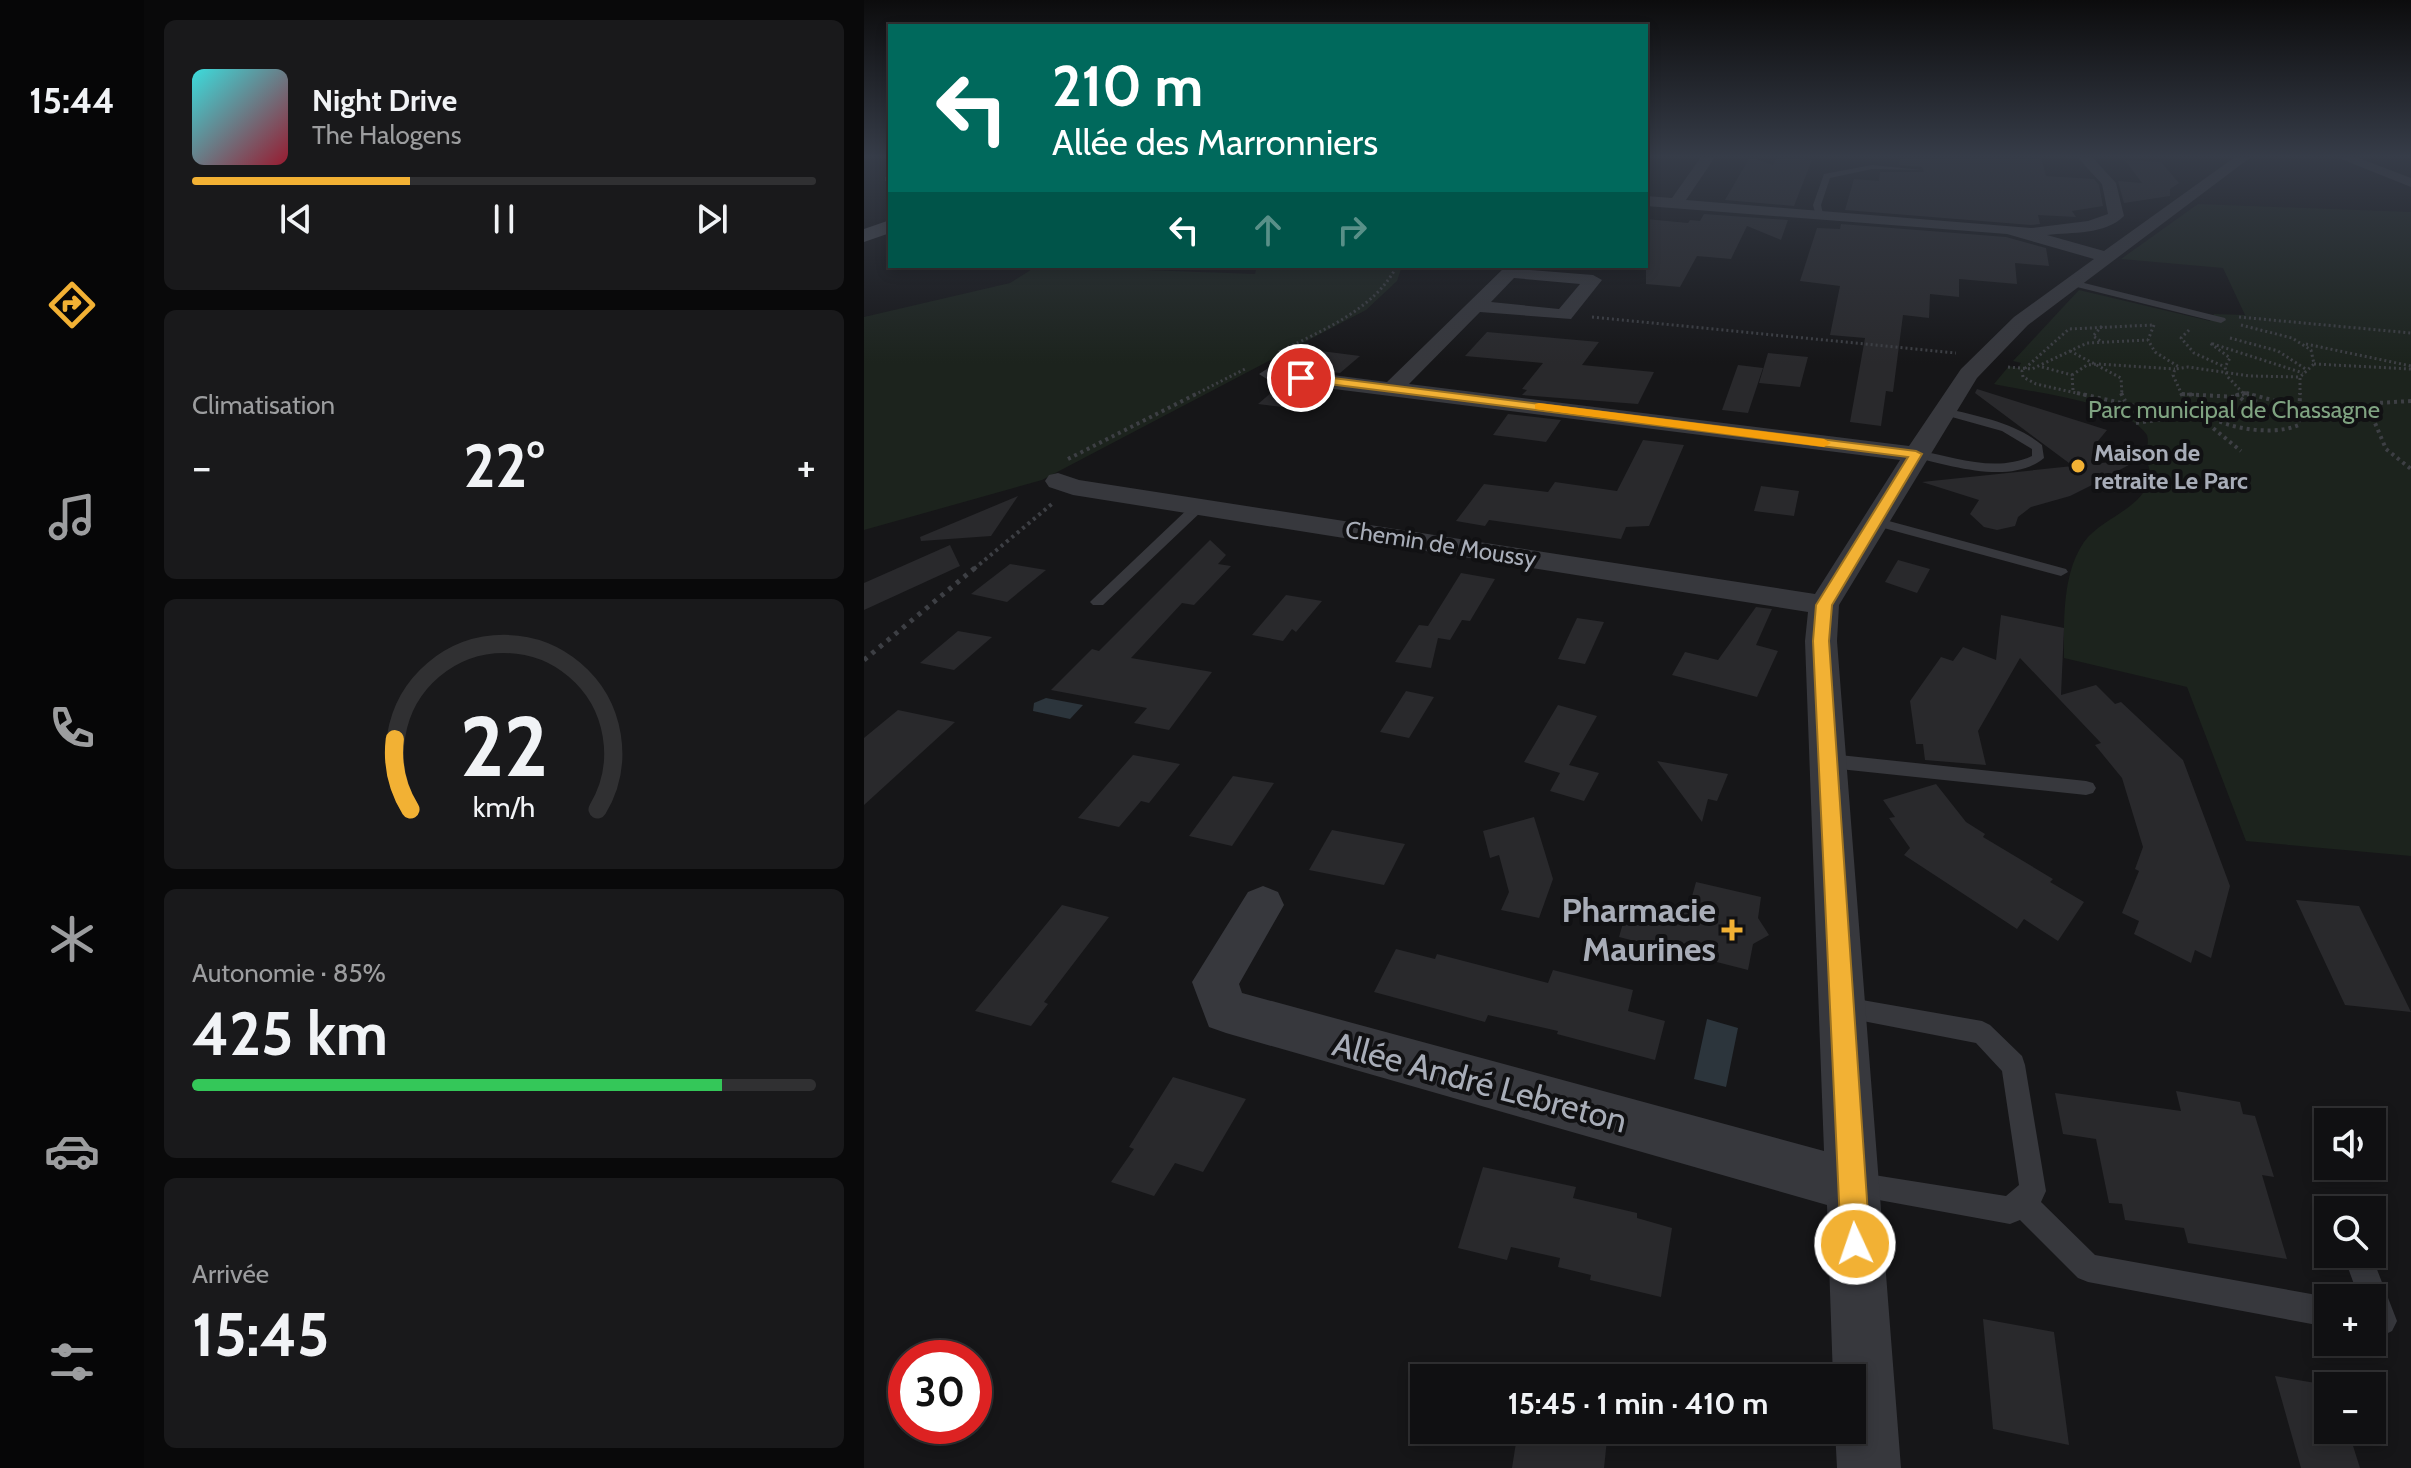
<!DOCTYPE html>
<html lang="fr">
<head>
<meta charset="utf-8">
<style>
  body { margin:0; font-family:Cabin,sans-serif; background:#19191b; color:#f1f3f6; height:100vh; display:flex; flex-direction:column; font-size:30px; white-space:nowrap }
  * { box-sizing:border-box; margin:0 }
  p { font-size:26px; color:#9c9d9f }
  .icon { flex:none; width:44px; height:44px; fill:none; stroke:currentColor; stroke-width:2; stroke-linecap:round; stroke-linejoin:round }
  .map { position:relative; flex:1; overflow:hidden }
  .drawer { display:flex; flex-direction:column; gap:20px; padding:20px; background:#09090a; width:720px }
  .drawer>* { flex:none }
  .guide { position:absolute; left:24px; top:24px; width:760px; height:244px; border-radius:0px; box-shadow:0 4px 12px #0003,0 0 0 2px #303032; background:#00695c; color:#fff; overflow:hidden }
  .buttons { position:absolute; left:1450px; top:1108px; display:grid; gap:16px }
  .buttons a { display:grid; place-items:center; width:72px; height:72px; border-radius:0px; background:#101012; box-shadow:0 4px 12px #0003,0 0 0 2px #303032; font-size:40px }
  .speed { position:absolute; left:24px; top:1340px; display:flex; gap:16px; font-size:40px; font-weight:700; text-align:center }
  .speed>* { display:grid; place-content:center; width:104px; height:104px; border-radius:50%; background:#101012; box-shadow:0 4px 12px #0003,0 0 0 2px #303032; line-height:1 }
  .speed .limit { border:12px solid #d22; background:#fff; color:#111 }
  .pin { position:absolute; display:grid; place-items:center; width:68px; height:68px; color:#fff; margin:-34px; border:4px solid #fff; border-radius:50%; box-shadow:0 2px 8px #0007 }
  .me { position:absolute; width:88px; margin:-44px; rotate:357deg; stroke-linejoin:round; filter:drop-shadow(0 0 6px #0008) }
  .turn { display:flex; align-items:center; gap:28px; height:168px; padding:0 32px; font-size:36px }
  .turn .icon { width:104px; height:104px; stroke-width:2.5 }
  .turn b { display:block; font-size:56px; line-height:68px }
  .lanes { display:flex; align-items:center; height:76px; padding:0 32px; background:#0003; justify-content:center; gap:40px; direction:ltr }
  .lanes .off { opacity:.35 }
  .big { font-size:60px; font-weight:800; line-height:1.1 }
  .drawer .card { flex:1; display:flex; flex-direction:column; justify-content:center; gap:12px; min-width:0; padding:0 28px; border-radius:12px; background:#19191b }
  .drawer .dial { align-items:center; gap:0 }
  .dial svg { height:208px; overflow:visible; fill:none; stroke:#303032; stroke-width:7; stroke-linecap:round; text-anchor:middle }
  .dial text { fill:#f1f3f6; stroke:none }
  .song { display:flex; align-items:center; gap:24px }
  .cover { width:96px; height:96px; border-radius:12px; background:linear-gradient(135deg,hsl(180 70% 55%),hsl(350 70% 35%)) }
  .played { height:8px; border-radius:4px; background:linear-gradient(90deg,#f2b134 35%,#303032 35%) }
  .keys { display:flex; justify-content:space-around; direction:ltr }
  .heat { display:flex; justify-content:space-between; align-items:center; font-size:44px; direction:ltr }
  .charge { height:12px; border-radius:6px; background:linear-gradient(90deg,#34c759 85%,#303032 0) }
  .trip { position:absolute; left:546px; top:1364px; width:456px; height:80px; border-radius:0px; background:#101012; box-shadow:0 4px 12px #0003,0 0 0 2px #303032; font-weight:800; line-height:80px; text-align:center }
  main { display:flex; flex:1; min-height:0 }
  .tabs { display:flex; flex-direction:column; width:144px; justify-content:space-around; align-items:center; background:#060607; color:#9c9d9f }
  .tabs .icon { width:56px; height:56px }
  .tabs .active { color:#f2b134 }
  .tabs b { font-size:36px; color:#f1f3f6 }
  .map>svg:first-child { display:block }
  .green { fill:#1c231d }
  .water { fill:#2c353c }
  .building { fill:#29292c }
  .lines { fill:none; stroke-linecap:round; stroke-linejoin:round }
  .path-far2 { stroke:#3d3f44; stroke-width:3; stroke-dasharray:2 3; stroke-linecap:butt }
  .path-far1 { stroke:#3d3f44; stroke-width:4; stroke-dasharray:3 4; stroke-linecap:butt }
  .path { stroke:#3d3f44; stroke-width:5; stroke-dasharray:4 6; stroke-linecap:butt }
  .lane { fill:#37383d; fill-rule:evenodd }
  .street { fill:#37383d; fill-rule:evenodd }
  .secondary { fill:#45474d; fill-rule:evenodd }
  .route { fill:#f2b134; stroke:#9d7322; stroke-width:2 }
  .slow { fill:#f59e0b }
  .poi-dot { fill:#f2b134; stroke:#111113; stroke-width:3 }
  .labels { text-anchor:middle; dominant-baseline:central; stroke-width:8; stroke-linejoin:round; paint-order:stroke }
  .far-park-label { font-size:24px; fill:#7fa381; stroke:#111113 }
  .far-poi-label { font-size:24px; font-weight:bold; fill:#a8adb8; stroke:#111113; text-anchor:start }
  .far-street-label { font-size:24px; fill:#a8adb8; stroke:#111113 }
  .near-poi-label { font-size:34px; font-weight:bold; fill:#a8adb8; stroke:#111113; text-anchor:end }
  .near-street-label { font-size:34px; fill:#a8adb8; stroke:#111113 }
</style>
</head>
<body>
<main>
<nav class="tabs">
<b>15:44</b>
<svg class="icon active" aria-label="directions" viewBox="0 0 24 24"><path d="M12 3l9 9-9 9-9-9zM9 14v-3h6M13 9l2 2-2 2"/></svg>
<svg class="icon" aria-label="music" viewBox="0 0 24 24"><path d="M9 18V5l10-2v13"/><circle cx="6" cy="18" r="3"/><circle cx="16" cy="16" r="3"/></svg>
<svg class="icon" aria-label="phone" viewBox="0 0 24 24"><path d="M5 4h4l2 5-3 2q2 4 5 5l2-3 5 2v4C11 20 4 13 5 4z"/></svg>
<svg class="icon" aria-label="climate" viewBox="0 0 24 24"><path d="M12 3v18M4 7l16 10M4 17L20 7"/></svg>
<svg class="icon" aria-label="car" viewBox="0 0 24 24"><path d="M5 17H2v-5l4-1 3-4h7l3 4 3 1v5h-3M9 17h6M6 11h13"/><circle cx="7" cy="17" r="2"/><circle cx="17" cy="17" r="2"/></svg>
<svg class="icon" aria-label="filters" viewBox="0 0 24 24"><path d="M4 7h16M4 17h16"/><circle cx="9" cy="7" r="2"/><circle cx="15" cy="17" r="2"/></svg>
</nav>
<section class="drawer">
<div class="card">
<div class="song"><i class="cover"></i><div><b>Night Drive</b><p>The Halogens</p></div></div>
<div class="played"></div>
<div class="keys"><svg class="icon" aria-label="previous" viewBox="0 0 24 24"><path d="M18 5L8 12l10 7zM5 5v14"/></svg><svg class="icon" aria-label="pause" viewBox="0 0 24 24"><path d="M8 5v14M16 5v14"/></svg><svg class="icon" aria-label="next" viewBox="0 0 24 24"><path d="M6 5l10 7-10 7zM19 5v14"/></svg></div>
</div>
<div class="card"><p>Climatisation</p>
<div class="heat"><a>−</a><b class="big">22°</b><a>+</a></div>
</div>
<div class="card dial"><svg viewBox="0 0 100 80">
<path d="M14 69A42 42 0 1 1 86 69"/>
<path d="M14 69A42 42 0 0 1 8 42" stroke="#f2b134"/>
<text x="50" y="56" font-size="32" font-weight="700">22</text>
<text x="50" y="72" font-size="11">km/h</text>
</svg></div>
<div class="card"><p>Autonomie · 85%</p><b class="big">425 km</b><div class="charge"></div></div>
<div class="card"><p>Arrivée</p><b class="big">15:45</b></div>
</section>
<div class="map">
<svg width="1547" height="1468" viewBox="0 0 1547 1468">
  <rect width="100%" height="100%" fill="#161618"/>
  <g class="green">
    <path d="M1334,204L1547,212V856L1382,841L1323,687L1200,658C1200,621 1198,574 1220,542C1238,517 1280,509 1286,477C1287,468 1281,461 1282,453C1283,445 1285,443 1283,435C1259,401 1170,393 1130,384L1145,366L1154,368L1157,363L1149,361L1215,290L1346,321L1350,314L1381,315L1359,268L1257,259Z"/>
    <polygon points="173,266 391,274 393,266 538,266 533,281 502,310 178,480 0,530 0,317 146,283"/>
  </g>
  <g class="water">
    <polygon points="182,698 219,705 206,719 169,711 170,703"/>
    <polygon points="843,1019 874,1028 862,1087 830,1079"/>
  </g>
  <g class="building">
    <polygon points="886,157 909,165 913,157 948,160 930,206 861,200"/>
    <polygon points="1036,157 1177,157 1182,176 1230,179 1235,185 1239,206 1208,211 1212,217 1174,215 1176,224 1167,225 981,210 990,179 1015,181 1016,172 1060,172 1058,167 1035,165"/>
    <polygon points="1261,160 1297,162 1315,183 1306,189 1306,196 1260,203 1254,181 1278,183"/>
    <polygon points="840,214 924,220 917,240 883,226 867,259 833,256 816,287 782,284 782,219 824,223 826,220 836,221"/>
    <polygon points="977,224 1142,237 1182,248 1185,266 1151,263 1153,284 1095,279 1095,297 1066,294 1065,318 1039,315 1029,392 1022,391 1017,426 986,422 1001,338 966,335 976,286 936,281 953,228 976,229"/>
    <polygon points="623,332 735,342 718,365 790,372 774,404 658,395 663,390 658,389 679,363 601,356"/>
    <polygon points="457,351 496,356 476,373 437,368"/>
    <polygon points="904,353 944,357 936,387 895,383"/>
    <polygon points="874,365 899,368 884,413 858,410"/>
    <polygon points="416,385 457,390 435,409 394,404"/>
    <polygon points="1113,389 1243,430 1234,441 1238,463 1274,460 1237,480 1237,487 1232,483 1206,496 1167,507 1154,517 1151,526 1133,530 1120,527 1106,514 1115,500 1058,482 1209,466 1111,393"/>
    <polygon points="644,414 697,420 682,442 629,435"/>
    <polygon points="779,440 820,445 785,526 762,527 757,539 625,520 621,526 592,521 620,484 684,492 691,482 753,491"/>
    <polygon points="897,486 935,491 930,516 890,511"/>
    <polygon points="154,496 127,536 57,541 56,537"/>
    <polygon points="346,540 362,555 354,564 367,566 330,605 318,603 267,658 348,672 305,730 270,723 283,708 187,690 228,649 235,651"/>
    <polygon points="86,545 96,566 0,610 0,583"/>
    <polygon points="1034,560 1066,569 1053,593 1021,582"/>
    <polygon points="146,564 182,570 143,602 107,594"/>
    <polygon points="597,573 631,579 606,621 598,620 586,640 574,638 567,668 531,662 555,625 564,626"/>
    <polygon points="422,595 458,601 432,632 428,629 419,641 388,635"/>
    <polygon points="892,607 908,609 892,645 914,651 893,697 808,675 821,652 854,660"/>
    <polygon points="1137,615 1200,628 1197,695 1232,685 1251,704 1257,702 1319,760 1366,886 1347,958 1331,950 1327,963 1270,934 1275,921 1258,913 1275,871 1271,869 1279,847 1258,778 1231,745 1237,743 1156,658 1114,731 1122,765 1061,760 1059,744 1052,744 1046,701 1077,657 1089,661 1099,647 1132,660"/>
    <polygon points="713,618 740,622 721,664 694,659"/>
    <polygon points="94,631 128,637 90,670 56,663"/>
    <polygon points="542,691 570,697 545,738 516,732"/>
    <polygon points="694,705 733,716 705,765 735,773 720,801 686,791 696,773 660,762"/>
    <polygon points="34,710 91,722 0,805 0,738"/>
    <polygon points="269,755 316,764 285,803 277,801 255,827 214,818"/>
    <polygon points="793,761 864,774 853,801 844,799 838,822"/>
    <polygon points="369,776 410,783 368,846 325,836"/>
    <polygon points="1072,784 1102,822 1121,834 1119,837 1189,879 1186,882 1220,902 1194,941 1160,919 1153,929 1040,855 1046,848 1025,818 1031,817 1019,800"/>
    <polygon points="670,817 689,879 675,918 637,910 645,892 635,855 626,858 619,831"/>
    <polygon points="468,830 541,844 520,885 445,870"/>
    <polygon points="832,882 897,897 894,918 905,935 889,944 884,970 755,937 765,902 809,911 809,907 824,911"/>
    <polygon points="1432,900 1495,906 1547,1012 1481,1005"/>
    <polygon points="198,905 245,917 180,1002 184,1004 167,1026 111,1011"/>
    <polygon points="532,949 571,959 573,954 684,983 689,970 769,990 764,1011 801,1021 791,1060 693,1034 694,1031 624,1015 621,1022 510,992"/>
    <polygon points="309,1077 382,1099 339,1172 311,1163 290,1196 247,1182 270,1149 265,1147"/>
    <polygon points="1312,1091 1376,1102 1379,1114 1391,1116 1410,1177 1398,1175 1423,1259 1324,1243 1320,1228 1261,1220 1258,1204 1245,1203 1232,1139 1199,1134 1191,1093 1317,1111"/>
    <polygon points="619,1167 712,1187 709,1198 773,1213 773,1218 808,1228 797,1297 726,1280 727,1275 694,1267 696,1258 647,1247 643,1260 594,1248"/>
    <polygon points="1119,1319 1190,1332 1205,1445 1129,1429"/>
    <polygon points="1411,1376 1469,1386 1464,1386 1464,1430 1484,1430 1496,1468 1437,1468"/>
    <polygon points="654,1430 744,1430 740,1468 648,1468"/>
  </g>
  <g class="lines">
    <g class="path-far2">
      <polyline points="728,317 1092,353"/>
      <polyline points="1375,317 1547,333"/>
      <polyline points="1290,325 1284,340 1291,352 1315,367"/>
      <polyline points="1377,325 1428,338 1447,350 1450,364 1436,377"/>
      <polyline points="1238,326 1229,336 1238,342"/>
      <polyline points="1325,330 1317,338 1330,353 1361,367"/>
      <polyline points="1366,338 1414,351 1443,370"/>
      <polyline points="1442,344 1547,366"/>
      <polyline points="1206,351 1257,378 1258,395"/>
      <path d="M415,352C458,330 509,311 533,266"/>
      <polyline points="1450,364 1547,369"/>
      <polyline points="1144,367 1168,369 1223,343 1284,340"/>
      <polyline points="1178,367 1208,375"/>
      <polyline points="1209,390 1208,375 1223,365 1234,364 1311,369"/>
      <polyline points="1379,393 1363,376 1361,367 1366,358 1346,343 1439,373"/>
      <polyline points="1318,394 1337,395"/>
      <polyline points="330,395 381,369"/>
      <polyline points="1221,395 1172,384 1159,377 1158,371 1205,329 1289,325"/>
      <polyline points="1318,395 1309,375 1311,369 1324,367 1386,376 1436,377"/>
      <polyline points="1373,395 1390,395"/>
      <polyline points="1436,395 1436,377"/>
    </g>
    <g class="path-far1">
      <polyline points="1213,393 1320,417"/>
      <polyline points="1257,393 1261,401"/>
      <path d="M1317,393C1334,425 1403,439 1435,425L1436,393"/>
      <polyline points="1382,393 1373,395 1379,400 1391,401 1392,398"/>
      <polyline points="1382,393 1434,407"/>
      <polyline points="1318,394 1373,397"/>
      <polyline points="1547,401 1513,403 1508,416 1522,449 1547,469"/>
      <polyline points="1333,415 1377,451"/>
      <polyline points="1272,423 1338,413"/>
      <polyline points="204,459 334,393"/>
      <polyline points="110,569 189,503"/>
    </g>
    <polyline class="path" points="0,660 112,567"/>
    <g class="lane">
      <polygon points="1008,165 1058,170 1008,169 966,178 957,205 959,214 952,216 949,205 960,174"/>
      <polygon points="26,176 26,181 21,181 21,177"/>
      <polygon points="1208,280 1361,318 1362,320 1357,323 1205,285"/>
      <path d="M1081,408C1116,417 1150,422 1178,445L1180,458C1146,486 1086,465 1048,457L1046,454L1052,450C1090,457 1131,473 1168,456V449L1138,431L1077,414L1075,412Z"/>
      <polygon points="334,503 339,504 339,510 239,605 229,605 226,602 229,599 329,504"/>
      <polygon points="1010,517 1202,569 1204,572 1197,576 1005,524 1003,521"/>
      <polygon points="966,754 1222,781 1229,783 1232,788 1229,793 1222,795 966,768 959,766 957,761 959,756"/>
      <polygon points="981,997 1118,1021 1126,1025 1158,1056 1161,1065 1182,1191 1177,1202 1231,1255 1464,1297 1464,1327 1224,1282 1214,1278 1156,1220 1146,1224 982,1194 978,1185 982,1176 991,1172 1142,1196 1155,1185 1138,1071 1112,1043 973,1016 969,1008 973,1000"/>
      <polygon points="1479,1254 1507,1254 1533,1321 1528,1331 1518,1336 1508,1335 1508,1298 1495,1298"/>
    </g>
    <g class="street">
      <path d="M837,157H851L822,200L1167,228L1224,221L1244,214L1238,184L1213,157H1228L1252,183L1260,216C1241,235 1208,232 1183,235L1240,251L1371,157H1387L1164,325L1113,378L975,605L973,641L1037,1468H973L971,1430H988V1378H969L963,1205L362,1033L345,1027L328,982L384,892L399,886L414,892L420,905L375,984L378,993L960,1151L941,641L944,612L209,495L185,487L181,481L185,475L194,473L215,480L951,594L1036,460L406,381L395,374L406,367L523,382L640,268L729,275L738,280L707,319L616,312L545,384L1045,446L1097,369L1150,317L1230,259L1143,234L782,206V196L808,198ZM650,278L716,284L695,309L627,302Z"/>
      <polygon points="1472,157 1492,157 1547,178 1547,187"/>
    </g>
    <polygon class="secondary" points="26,220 26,233 0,242 0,229"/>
  </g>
  <linearGradient id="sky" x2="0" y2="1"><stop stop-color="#0c0c0d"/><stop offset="0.43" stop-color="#363c48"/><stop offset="1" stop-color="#363c48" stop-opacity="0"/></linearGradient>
  <rect width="1547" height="363" fill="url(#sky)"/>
  <polygon class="route" points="437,374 1052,451 1058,454 968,605 965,641 1006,1244 1001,1254 991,1259 981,1254 977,1244 949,641 952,605 1044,457 433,380 431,378"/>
  <polygon class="slow" points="675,403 960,439 967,443 960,447 671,409 671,404"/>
  <g class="poi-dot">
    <circle cx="1214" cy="466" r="8"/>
    <path d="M864 918h8v8h8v8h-8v8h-8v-8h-8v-8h8z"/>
  </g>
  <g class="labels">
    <g class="far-park-label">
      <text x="1370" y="409">Parc municipal de Chassagne</text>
    </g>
    <g class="far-poi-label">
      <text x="1230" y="452">Maison de<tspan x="1230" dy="28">retraite Le Parc</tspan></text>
    </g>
    <g class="far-street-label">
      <text transform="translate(577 544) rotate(9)">Chemin de Moussy</text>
    </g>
    <g class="near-poi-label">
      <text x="852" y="910">Pharmacie<tspan x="852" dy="39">Maurines</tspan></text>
    </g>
    <g class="near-street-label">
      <text transform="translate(616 1082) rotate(15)">Allée André Lebreton</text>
    </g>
  </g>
</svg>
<div class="buttons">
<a><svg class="icon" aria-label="sound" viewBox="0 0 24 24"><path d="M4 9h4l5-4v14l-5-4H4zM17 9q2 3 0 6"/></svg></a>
<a><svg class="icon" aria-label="search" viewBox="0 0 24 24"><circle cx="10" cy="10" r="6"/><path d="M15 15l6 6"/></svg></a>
<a>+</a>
<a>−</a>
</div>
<div class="speed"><div class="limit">30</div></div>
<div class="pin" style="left:437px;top:378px;background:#d93025"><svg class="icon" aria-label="arrive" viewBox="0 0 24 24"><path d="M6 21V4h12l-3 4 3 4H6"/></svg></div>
<svg class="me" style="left:991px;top:1244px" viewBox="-20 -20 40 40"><circle r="17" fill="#f2b134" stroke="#fff" stroke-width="3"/><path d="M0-11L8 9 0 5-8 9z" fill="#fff"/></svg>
<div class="trip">15:45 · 1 min · 410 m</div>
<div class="guide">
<div class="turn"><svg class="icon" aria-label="left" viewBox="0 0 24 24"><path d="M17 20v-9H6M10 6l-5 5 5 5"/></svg><div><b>210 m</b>Allée des Marronniers</div></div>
<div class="lanes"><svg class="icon" aria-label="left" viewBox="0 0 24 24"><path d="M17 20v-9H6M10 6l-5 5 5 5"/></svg><svg class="icon off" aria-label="ahead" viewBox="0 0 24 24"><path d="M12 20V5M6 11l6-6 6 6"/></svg><svg class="icon off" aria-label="right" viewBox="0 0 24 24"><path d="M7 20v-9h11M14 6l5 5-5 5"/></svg></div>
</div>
</div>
</main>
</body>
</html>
